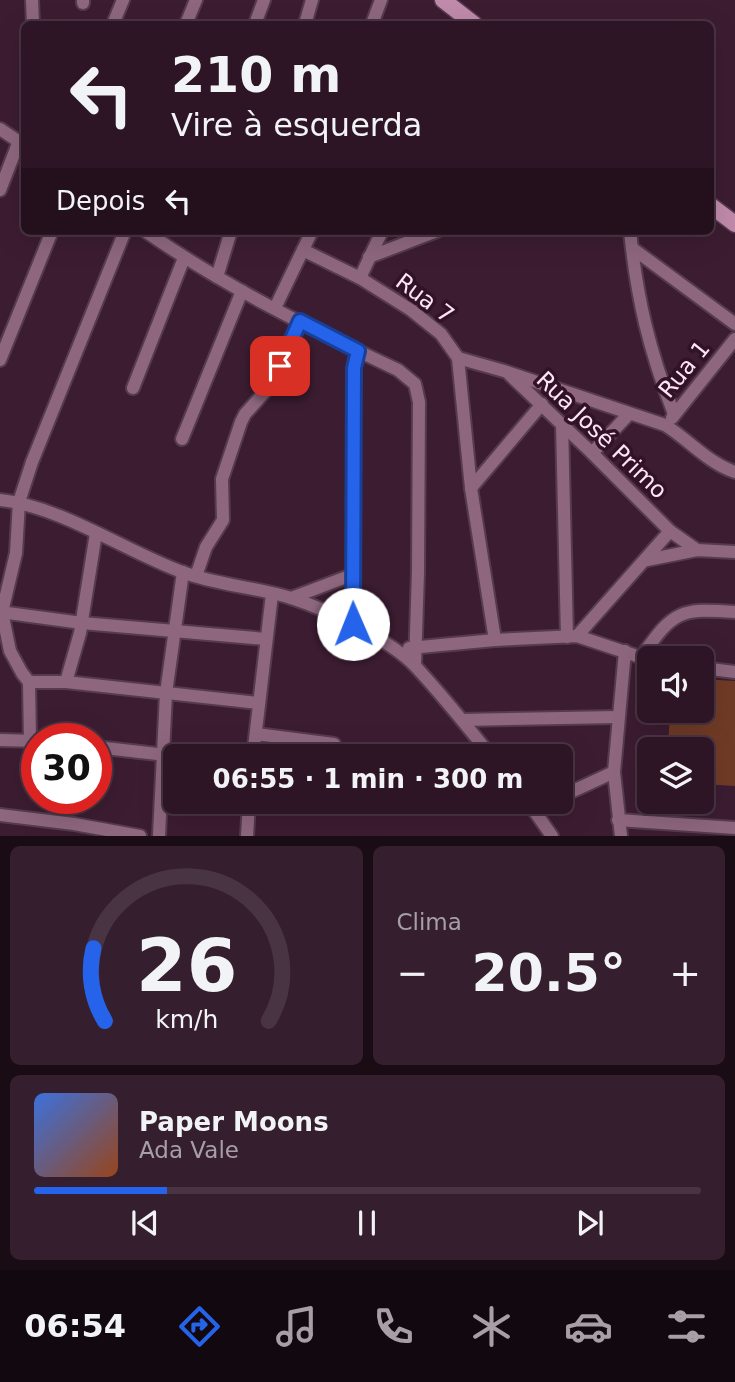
<!DOCTYPE html>
<html lang="pt">
<head>
<meta charset="utf-8">
<style>
  body { margin:0; font-family:"DejaVu Sans",sans-serif; background:#351e2d; color:#f1f3f6; height:100vh; display:flex; flex-direction:column; font-size:26px; white-space:nowrap }
  * { box-sizing:border-box; margin:0 }
  p { font-size:23px; color:#a79fa7 }
  .icon { flex:none; width:38px; height:38px; fill:none; stroke:currentColor; stroke-width:2; stroke-linecap:round; stroke-linejoin:round }
  .map { position:relative; height:836px; overflow:hidden }
  .panel { display:flex; flex-direction:column; gap:10px; padding:10px; background:#190c14; flex:1 }
  .panel>* { flex:none }
  .guide { position:absolute; left:21px; top:21px; width:693px; height:214px; border-radius:10px; box-shadow:0 7px 28px #0002,0 0 0 2px #483442; background:#2d1525; color:#f1f3f6; overflow:hidden }
  .fabs { position:absolute; left:637px; top:646px; display:grid; gap:14px }
  .fabs a { display:grid; place-items:center; width:77px; height:77px; border-radius:10px; background:#2d1525; box-shadow:0 7px 28px #0002,0 0 0 2px #483442; font-size:35px }
  .speed { position:absolute; left:21px; top:723px; display:flex; gap:14px; font-size:35px; font-weight:700; text-align:center }
  .speed>* { display:grid; place-content:center; width:91px; height:91px; border-radius:50%; background:#2d1525; box-shadow:0 7px 28px #0002,0 0 0 2px #483442; line-height:1 }
  .speed .limit { border:10px solid #d22; background:#fff; color:#111 }
  .pin { position:absolute; display:grid; place-items:center; width:60px; height:60px; color:#fff; margin:-30px; border-radius:14px; box-shadow:0 4px 10px #0006 }
  .me { position:absolute; width:77px; margin:-38px; rotate:359deg; stroke-linejoin:round; filter:drop-shadow(0 0 5px #0008) }
  .turn { display:flex; align-items:center; gap:24px; height:147px; padding:0 35px; font-size:32px }
  .turn .icon { width:91px; height:91px; stroke-width:2.5 }
  .turn b { display:block; font-size:49px; line-height:60px }
  .then { display:flex; align-items:center; height:66px; padding:0 35px; background:#0003; gap:14px; font-size:26px }
  .big { font-size:52px; font-weight:700; line-height:1.1 }
  .panel .widget { flex:1; display:flex; flex-direction:column; justify-content:center; gap:10px; min-width:0; padding:0 24px; border-radius:10px; background:#351e2d }
  .panel .dial { align-items:center; gap:0 }
  .dial svg { height:182px; overflow:visible; fill:none; stroke:#483442; stroke-width:7; stroke-linecap:round; text-anchor:middle }
  .dial text { fill:#f1f3f6; stroke:none }
  .song { display:flex; align-items:center; gap:21px }
  .cover { width:84px; height:84px; border-radius:10px; background:linear-gradient(135deg,hsl(220 70% 55%),hsl(20 70% 35%)) }
  .played { height:7px; border-radius:4px; background:linear-gradient(90deg,#2563eb 20%,#483442 20%) }
  .keys { display:flex; justify-content:space-around; direction:ltr }
  .heat { display:flex; justify-content:space-between; align-items:center; font-size:38px; direction:ltr }
  .panel .tiles { flex:1; display:grid; gap:10px; grid-template-columns:1fr 1fr }
  .widget:last-child { grid-column:span 2 }
  .trip { position:absolute; left:163px; top:744px; width:410px; height:70px; border-radius:10px; background:#2d1525; box-shadow:0 7px 28px #0002,0 0 0 2px #483442; font-weight:700; line-height:70px; text-align:center }
  .menu { display:flex; height:112px; justify-content:space-around; align-items:center; background:#12080f; color:#a79fa7 }
  .menu .icon { width:49px; height:49px }
  .menu .current { color:#2563eb }
  .menu b { font-size:32px; color:#f1f3f6 }
  .map>svg:first-child { display:block }
  .green { fill:#703b26 }
  .lines { fill:none; stroke-linecap:round; stroke-linejoin:round }
  .minor-casing { stroke:#563b4d; stroke-width:16 }
  .major-casing { stroke:#563b4d; stroke-width:19 }
  .minor { stroke:#8e677f; stroke-width:12 }
  .major { stroke:#c08aab; stroke-width:16 }
  .route-casing { stroke:#184099; stroke-width:18 }
  .route { stroke:#2563eb; stroke-width:12 }
  .labels { text-anchor:middle; dominant-baseline:central; stroke-width:7; stroke-linejoin:round; paint-order:stroke }
  .street-label { font-size:23px; fill:#fce6f3; stroke:#321227 }
</style>
</head>
<body>
<div class="map">
<svg width="735" height="836" viewBox="0 0 735 836">
  <rect width="100%" height="100%" fill="#3c1c31"/>
  <polygon class="green" points="702,679 735,681 735,786 702,784 702,749 668,749 670,711 702,710"/>
  <g class="lines">
    <defs>
      <g id="minor">
        <polyline points="32,0 33,24"/>
        <polyline points="83,3 83,0"/>
        <polyline points="113,24 123,0"/>
        <polyline points="186,24 196,0"/>
        <polyline points="255,24 264,0"/>
        <polyline points="305,24 312,0"/>
        <polyline points="372,24 381,0"/>
        <polyline points="0,129 24,145"/>
        <polyline points="0,190 19,141"/>
        <path d="M145,231C224,286 311,329 398,370L415,384L419,402L418,572L415,665"/>
        <path d="M630,231C637,299 649,350 674,414"/>
        <polyline points="632,248 735,324"/>
        <polyline points="303,250 360,278 411,310 441,334 458,358 471,488 495,640"/>
        <polyline points="369,257 437,231"/>
        <polyline points="217,277 231,231"/>
        <polyline points="360,278 382,231"/>
        <polyline points="275,308 312,231"/>
        <path d="M458,358L504,371L665,425C689,440 708,463 735,472"/>
        <polyline points="0,360 52,231"/>
        <polyline points="510,375 592,453 670,531 697,550"/>
        <polyline points="133,388 184,258"/>
        <polyline points="672,418 735,339"/>
        <polyline points="562,424 567,637"/>
        <polyline points="182,439 242,291"/>
        <polyline points="592,453 629,414"/>
        <polyline points="471,488 542,404"/>
        <path d="M0,500C60,506 125,551 182,572C217,585 255,587 291,598C326,609 391,640 416,667C442,695 467,726 491,756"/>
        <polyline points="647,560 697,550 735,552"/>
        <polyline points="196,576 206,547 223,520 222,479 241,422 245,414 271,385 300,321"/>
        <polyline points="291,598 352,575"/>
        <polyline points="0,612 82,623 266,639"/>
        <polyline points="353,624 354,368 357,351"/>
        <polyline points="577,636 670,531"/>
        <polyline points="409,648 495,640 577,636 649,660"/>
        <path d="M642,656C673,611 680,608 735,612"/>
        <polyline points="702,668 735,672"/>
        <polyline points="29,682 66,682 259,703"/>
        <polyline points="66,682 80,633 96,533"/>
        <polyline points="462,720 618,717"/>
        <polyline points="256,734 334,744"/>
        <polyline points="0,740 36,741"/>
        <polyline points="30,740 29,682 22,673 10,651 2,612 16,553 19,502 32,462 125,231"/>
        <polyline points="96,747 175,756"/>
        <polyline points="253,756 272,594"/>
        <polyline points="560,797 614,772"/>
        <polyline points="528,802 552,836"/>
        <polyline points="534,809 550,802"/>
        <polyline points="0,815 74,824 140,836"/>
        <polyline points="618,820 735,828"/>
        <polyline points="159,836 166,693 183,572"/>
        <polyline points="247,836 249,802"/>
        <polyline points="621,836 614,772 625,651"/>
      </g>
      <g id="major">
        <polyline points="443,0 474,24"/>
        <polyline points="710,205 735,224"/>
      </g>
    </defs>
    <use href="#minor" class="minor-casing"/>
    <use href="#major" class="major-casing"/>
    <use href="#minor" class="minor"/>
    <use href="#major" class="major"/>
  </g>
  <g class="lines">
    <defs>
      <polyline id="route" points="280,366 300,321 358,351 354,368 353,624"/>
    </defs>
    <use href="#route" class="route-casing"/>
    <use href="#route" class="route"/>
  </g>
  <g class="labels">
    <g class="street-label">
      <text transform="translate(425 298) rotate(37)">Rua 7</text>
      <text transform="translate(684 369) rotate(-51)">Rua 1</text>
      <text transform="translate(602 435) rotate(44)">Rua José Primo</text>
    </g>
  </g>
</svg>
<div class="fabs">
<a><svg class="icon" aria-label="sound" viewBox="0 0 24 24"><path d="M4 9h4l5-4v14l-5-4H4zM17 9q2 3 0 6"/></svg></a>
<a><svg class="icon" aria-label="layers" viewBox="0 0 24 24"><path d="M12 4l9 5-9 5-9-5zM3 14l9 5 9-5"/></svg></a>
</div>
<div class="speed"><div class="limit">30</div></div>
<div class="pin" style="left:280px;top:366px;background:#d93025"><svg class="icon" aria-label="arrive" viewBox="0 0 24 24"><path d="M6 21V4h12l-3 4 3 4H6"/></svg></div>
<svg class="me" style="left:353px;top:624px" viewBox="-20 -20 40 40"><circle r="19" fill="#fff"/><path d="M0-13L10 11 0 6-10 11z" fill="#2563eb"/></svg>
<div class="trip">06:55 · 1 min · 300 m</div>
<div class="guide">
<div class="turn"><svg class="icon" aria-label="left" viewBox="0 0 24 24"><path d="M17 20v-9H6M10 6l-5 5 5 5"/></svg><div><b>210 m</b>Vire à esquerda</div></div>
<div class="then">Depois<svg class="icon" aria-label="left" viewBox="0 0 24 24"><path d="M17 20v-9H6M10 6l-5 5 5 5"/></svg></div>
</div>
</div>
<section class="panel">
<div class="tiles">
<div class="widget dial"><svg viewBox="0 0 100 80">
<path d="M14 69A42 42 0 1 1 86 69"/>
<path d="M14 69A42 42 0 0 1 9 37" stroke="#2563eb"/>
<text x="50" y="56" font-size="32" font-weight="700">26</text>
<text x="50" y="72" font-size="11">km/h</text>
</svg></div>
<div class="widget"><p>Clima</p>
<div class="heat"><a>−</a><b class="big">20.5°</b><a>+</a></div>
</div>
<div class="widget">
<div class="song"><i class="cover"></i><div><b>Paper Moons</b><p>Ada Vale</p></div></div>
<div class="played"></div>
<div class="keys"><svg class="icon" aria-label="previous" viewBox="0 0 24 24"><path d="M18 5L8 12l10 7zM5 5v14"/></svg><svg class="icon" aria-label="pause" viewBox="0 0 24 24"><path d="M8 5v14M16 5v14"/></svg><svg class="icon" aria-label="next" viewBox="0 0 24 24"><path d="M6 5l10 7-10 7zM19 5v14"/></svg></div>
</div>
</div>
</section>
<nav class="menu">
<b>06:54</b>
<svg class="icon current" aria-label="directions" viewBox="0 0 24 24"><path d="M12 3l9 9-9 9-9-9zM9 14v-3h6M13 9l2 2-2 2"/></svg>
<svg class="icon" aria-label="music" viewBox="0 0 24 24"><path d="M9 18V5l10-2v13"/><circle cx="6" cy="18" r="3"/><circle cx="16" cy="16" r="3"/></svg>
<svg class="icon" aria-label="phone" viewBox="0 0 24 24"><path d="M5 4h4l2 5-3 2q2 4 5 5l2-3 5 2v4C11 20 4 13 5 4z"/></svg>
<svg class="icon" aria-label="climate" viewBox="0 0 24 24"><path d="M12 3v18M4 7l16 10M4 17L20 7"/></svg>
<svg class="icon" aria-label="car" viewBox="0 0 24 24"><path d="M5 17H2v-5l4-1 3-4h7l3 4 3 1v5h-3M9 17h6M6 11h13"/><circle cx="7" cy="17" r="2"/><circle cx="17" cy="17" r="2"/></svg>
<svg class="icon" aria-label="filters" viewBox="0 0 24 24"><path d="M4 7h16M4 17h16"/><circle cx="9" cy="7" r="2"/><circle cx="15" cy="17" r="2"/></svg>
</nav>
</body>
</html>
